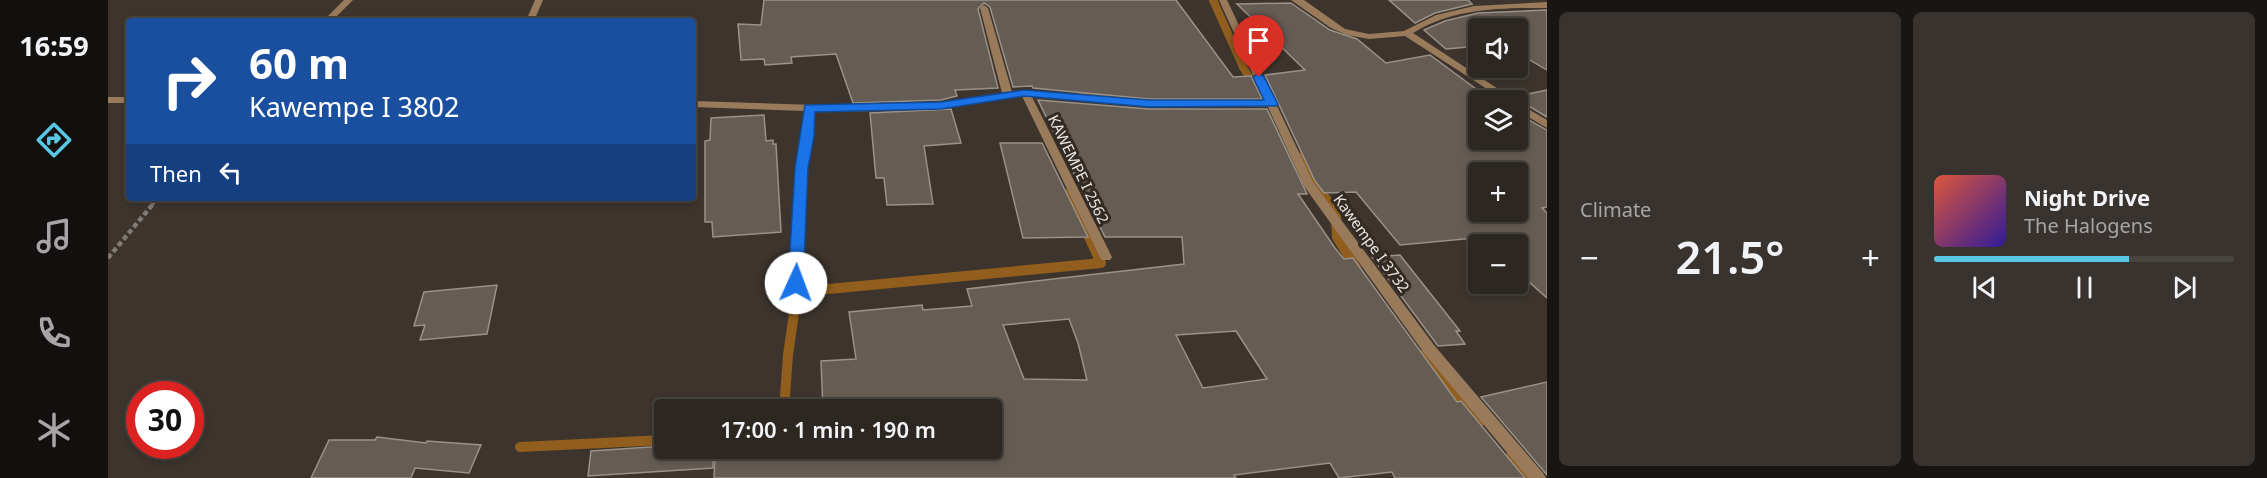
<!DOCTYPE html>
<html lang="en">
<head>
<meta charset="utf-8">
<style>
  body { margin:0; font-family:"Noto Sans",sans-serif; background:#39332f; color:#f1f3f6; height:100vh; display:flex; flex-direction:column; font-size:22px; white-space:nowrap }
  * { box-sizing:border-box; margin:0 }
  p { font-size:20px; color:#a7a5a5 }
  .icon { flex:none; width:33px; height:33px; fill:none; stroke:currentColor; stroke-width:2; stroke-linecap:round; stroke-linejoin:round }
  .map { position:relative; flex:1; overflow:hidden }
  .side { display:flex; flex-direction:column; gap:12px; padding:12px; background:#191513; width:720px }
  .side>* { flex:none }
  .top-card { position:absolute; left:18px; top:18px; width:570px; height:183px; border-radius:6px; box-shadow:0 3px 9px #0003,0 0 0 2px #484440; background:#1a4fa0; color:#fff; overflow:hidden }
  .buttons { position:absolute; left:1360px; top:18px; display:grid; gap:12px }
  .buttons a { display:grid; place-items:center; width:60px; height:60px; border-radius:6px; background:#2d2722; box-shadow:0 3px 9px #0003,0 0 0 2px #484440; font-size:30px }
  .speed { position:absolute; left:18px; top:381px; display:flex; gap:12px; font-size:30px; font-weight:700; text-align:center }
  .speed>* { display:grid; place-content:center; width:78px; height:78px; border-radius:50%; background:#2d2722; box-shadow:0 3px 9px #0003,0 0 0 2px #484440; line-height:1 }
  .speed .limit { border:9px solid #d22; background:#fff; color:#111 }
  .pin { position:absolute; display:grid; place-items:center; width:51px; height:51px; color:#fff; margin:-62px -26px; border-radius:50% 50% 50% 0; rotate:-45deg; box-shadow:0 0 6px #0007 }
  .pin .icon { rotate:45deg }
  .me { position:absolute; width:66px; margin:-33px; rotate:2deg; stroke-linejoin:round; filter:drop-shadow(0 0 4px #0008) }
  .turn { display:flex; align-items:center; gap:21px; height:126px; padding:0 24px; font-size:27px }
  .turn .icon { width:78px; height:78px; stroke-width:2.5 }
  .turn b { display:block; font-size:42px; line-height:51px }
  .then { display:flex; align-items:center; height:57px; padding:0 24px; background:#0003; gap:12px; font-size:22px }
  .big { font-size:45px; font-weight:600; line-height:1.1 }
  .side .widget { flex:1; display:flex; flex-direction:column; justify-content:center; gap:9px; min-width:0; padding:0 21px; border-radius:9px; background:#39332f }
  .song { display:flex; align-items:center; gap:18px }
  .cover { width:72px; height:72px; border-radius:9px; background:linear-gradient(135deg,hsl(10 70% 55%),hsl(250 70% 35%)) }
  .played { height:6px; border-radius:3px; background:linear-gradient(90deg,#59c8e5 65%,#484440 65%) }
  .keys { display:flex; justify-content:space-around; direction:ltr }
  .heat { display:flex; justify-content:space-between; align-items:center; font-size:33px; direction:ltr }
  .side .tiles { flex:1; display:grid; gap:12px; grid-template-columns:repeat(2,1fr) }
  .trip { position:absolute; left:546px; top:399px; width:348px; height:60px; border-radius:6px; background:#2d2722; box-shadow:0 3px 9px #0003,0 0 0 2px #484440; font-weight:600; line-height:60px; text-align:center }
  main { display:flex; flex:1; min-height:0 }
  .tabs { display:flex; flex-direction:column; width:108px; justify-content:space-around; align-items:center; background:#12100e; color:#a7a5a5 }
  .tabs .icon { width:42px; height:42px }
  .tabs .on { color:#59c8e5 }
  .tabs b { font-size:27px; color:#f1f3f6 }
  .map>svg:first-child { display:block }
  .lines { fill:none; stroke-linecap:round; stroke-linejoin:round }
  .stream-far1 { stroke:#915e1d; stroke-width:8 }
  .stream { stroke:#915e1d; stroke-width:10 }
  .building { fill:#655c54; stroke:#9a9188; stroke-width:1.5; fill-rule:evenodd }
  .path-far1 { stroke:#817a74; stroke-width:3; stroke-dasharray:4 2; stroke-linecap:butt }
  .path { stroke:#817a74; stroke-width:4.5; stroke-dasharray:5 3; stroke-linecap:butt }
  .street { fill:#997b5c; fill-rule:evenodd }
  .route { fill:#1a73e8; stroke:#114b97; stroke-width:1.5 }
  .labels { text-anchor:middle; dominant-baseline:central; stroke-width:6; stroke-linejoin:round; paint-order:stroke }
  .street-label { font-size:15px; fill:#eae5e0; stroke:#322a23 }
</style>
</head>
<body>
<main>
<nav class="tabs">
<b>16:59</b>
<svg class="icon on" aria-label="directions" viewBox="0 0 24 24"><path d="M12 3l9 9-9 9-9-9zM9 14v-3h6M13 9l2 2-2 2"/></svg>
<svg class="icon" aria-label="music" viewBox="0 0 24 24"><path d="M9 18V5l10-2v13"/><circle cx="6" cy="18" r="3"/><circle cx="16" cy="16" r="3"/></svg>
<svg class="icon" aria-label="phone" viewBox="0 0 24 24"><path d="M5 4h4l2 5-3 2q2 4 5 5l2-3 5 2v4C11 20 4 13 5 4z"/></svg>
<svg class="icon" aria-label="climate" viewBox="0 0 24 24"><path d="M12 3v18M4 7l16 10M4 17L20 7"/></svg>
</nav>
<div class="map">
<svg width="1439" height="478" viewBox="0 0 1439 478">
  <rect width="100%" height="100%" fill="#3c342d"/>
  <g class="lines">
    <g class="stream-far1">
      <polyline points="1105,0 1135,67 1157,102"/>
      <polyline points="972,97 987,95 1050,101 1155,99"/>
      <polyline points="1191,157 1223,205"/>
      <polyline points="961,192 967,205"/>
    </g>
    <g class="stream">
      <polyline points="1222,204 1228,217 1229,237 1248,268"/>
      <polyline points="1314,355 1373,421"/>
      <polyline points="676,410 680,355 689,292 993,263 966,204"/>
      <polyline points="412,447 556,440"/>
      <polyline points="1403,456 1418,478"/>
    </g>
  </g>
  <g class="building">
    <polygon points="656,0 1068,0 1125,77 1143,76 1154,99 1041,99 925,88 924,86 905,87 882,7 876,3 870,9 890,88 847,90 849,96 833,100 745,103 728,54 683,57 684,63 657,65 656,59 633,60 630,24 653,25"/>
    <polygon points="1281,0 1360,0 1364,4 1327,13 1307,23"/>
    <path d="M1183,3L1222,30L1249,39L1278,63L1322,55L1383,100H1371V140H1410V114L1439,130V207L1434,208L1439,213V298L1410,272V234L1292,245L1248,192L1216,193L1207,181L1157,75L1197,70L1129,4ZM1371,172H1410V212H1371Z"/>
    <polygon points="1439,10 1439,70 1410,53 1410,28 1371,28 1371,46 1338,49 1316,30 1337,21 1370,13"/>
    <polygon points="1439,90 1439,117 1406,97"/>
    <path d="M930,100L1041,109H1159L1199,194H1190L1227,248L1236,259L1245,258L1349,402L1353,401L1417,478H1287L1284,472L1231,478L1222,463L1126,475L1128,478H606L607,455L689,448H884V410H715L713,361L748,359L741,312L814,305L815,310L864,306L859,289L1076,264L1074,237H997ZM961,319L970,343L979,380L916,379L895,325ZM1128,331L1159,379L1095,388L1068,335Z"/>
    <polygon points="843,109 853,143 816,146 825,204 779,205 776,178 768,178 762,113"/>
    <polygon points="656,115 658,141 665,140 665,144 668,144 673,232 605,237 604,222 597,222 597,141 602,140 603,118"/>
    <polygon points="892,143 934,143 980,237 915,238"/>
    <polygon points="1292,255 1352,331 1348,331 1357,344 1330,346 1264,257"/>
    <polygon points="389,285 379,334 312,340 317,325 306,326 316,292"/>
    <polygon points="1439,382 1439,475 1373,397"/>
    <polygon points="269,437 318,443 319,441 373,445 361,473 307,468 303,478 203,478 221,440 267,440"/>
    <polygon points="556,446 556,448 605,448 605,468 480,476 483,451"/>
  </g>
  <g class="lines">
    <polyline class="path-far1" points="44,205 50,198"/>
    <polyline class="path" points="0,258 45,204"/>
    <g class="street">
      <polygon points="236,0 245,0 224,21 215,21"/>
      <polygon points="427,0 435,0 426,21 418,21"/>
      <path d="M1111,0H1119L1205,182L1326,345L1435,473L1438,478H1420L1316,353L1196,186L1160,107H1041L924,97L1004,257L1002,260H994L992,257L914,96C888,100 859,106 832,108C790,111 748,112 706,111L705,136L699,168L694,283L692,286H684L682,283L689,168L695,136L696,111L585,107V101L739,106L833,102L894,93L872,8L876,5L880,8L904,92L917,90L1041,101H1157Z"/>
      <path d="M1183,0H1196L1237,29L1261,34L1296,31L1328,15L1366,6L1439,2V8C1392,8 1346,8 1305,33L1407,100H1396L1297,36L1261,39L1239,35L1223,28Z"/>
      <rect x="0" y="97" width="21" height="6"/>
      <polygon points="1410,103 1439,120 1439,128 1410,111"/>
    </g>
  </g>
  <polygon class="route" points="1151,73 1156,77 1170,104 1168,106 1041,107 916,96 833,109 707,112 706,136 700,168 695,283 693,287 683,287 680,283 687,168 697,105 833,102 916,90 1041,100 1156,100 1145,77"/>
  <g class="labels">
    <g class="street-label">
      <text transform="translate(971 169) rotate(64)">KAWEMPE I 2562</text>
      <text transform="translate(1264 243) rotate(54)">Kawempe I 3732</text>
    </g>
  </g>
</svg>
<div class="buttons">
<a><svg class="icon" aria-label="sound" viewBox="0 0 24 24"><path d="M4 9h4l5-4v14l-5-4H4zM17 9q2 3 0 6"/></svg></a>
<a><svg class="icon" aria-label="layers" viewBox="0 0 24 24"><path d="M12 4l9 5-9 5-9-5zM3 14l9 5 9-5"/></svg></a>
<a>+</a>
<a>−</a>
</div>
<div class="speed"><div class="limit">30</div></div>
<div class="pin" style="left:1151px;top:77px;background:#d93025"><svg class="icon" aria-label="arrive" viewBox="0 0 24 24"><path d="M6 21V4h12l-3 4 3 4H6"/></svg></div>
<svg class="me" style="left:688px;top:283px" viewBox="-20 -20 40 40"><circle r="19" fill="#fff"/><path d="M0-13L10 11 0 6-10 11z" fill="#1a73e8"/></svg>
<div class="trip">17:00 · 1 min · 190 m</div>
<div class="top-card">
<div class="turn"><svg class="icon" aria-label="right" viewBox="0 0 24 24"><path d="M7 20v-9h11M14 6l5 5-5 5"/></svg><div><b>60 m</b>Kawempe I 3802</div></div>
<div class="then">Then<svg class="icon" aria-label="left" viewBox="0 0 24 24"><path d="M17 20v-9H6M10 6l-5 5 5 5"/></svg></div>
</div>
</div>
<section class="side">
<div class="tiles">
<div class="widget"><p>Climate</p>
<div class="heat"><a>−</a><b class="big">21.5°</b><a>+</a></div>
</div>
<div class="widget">
<div class="song"><i class="cover"></i><div><b>Night Drive</b><p>The Halogens</p></div></div>
<div class="played"></div>
<div class="keys"><svg class="icon" aria-label="previous" viewBox="0 0 24 24"><path d="M18 5L8 12l10 7zM5 5v14"/></svg><svg class="icon" aria-label="pause" viewBox="0 0 24 24"><path d="M8 5v14M16 5v14"/></svg><svg class="icon" aria-label="next" viewBox="0 0 24 24"><path d="M6 5l10 7-10 7zM19 5v14"/></svg></div>
</div>
</div>
</section>
</main>
</body>
</html>
